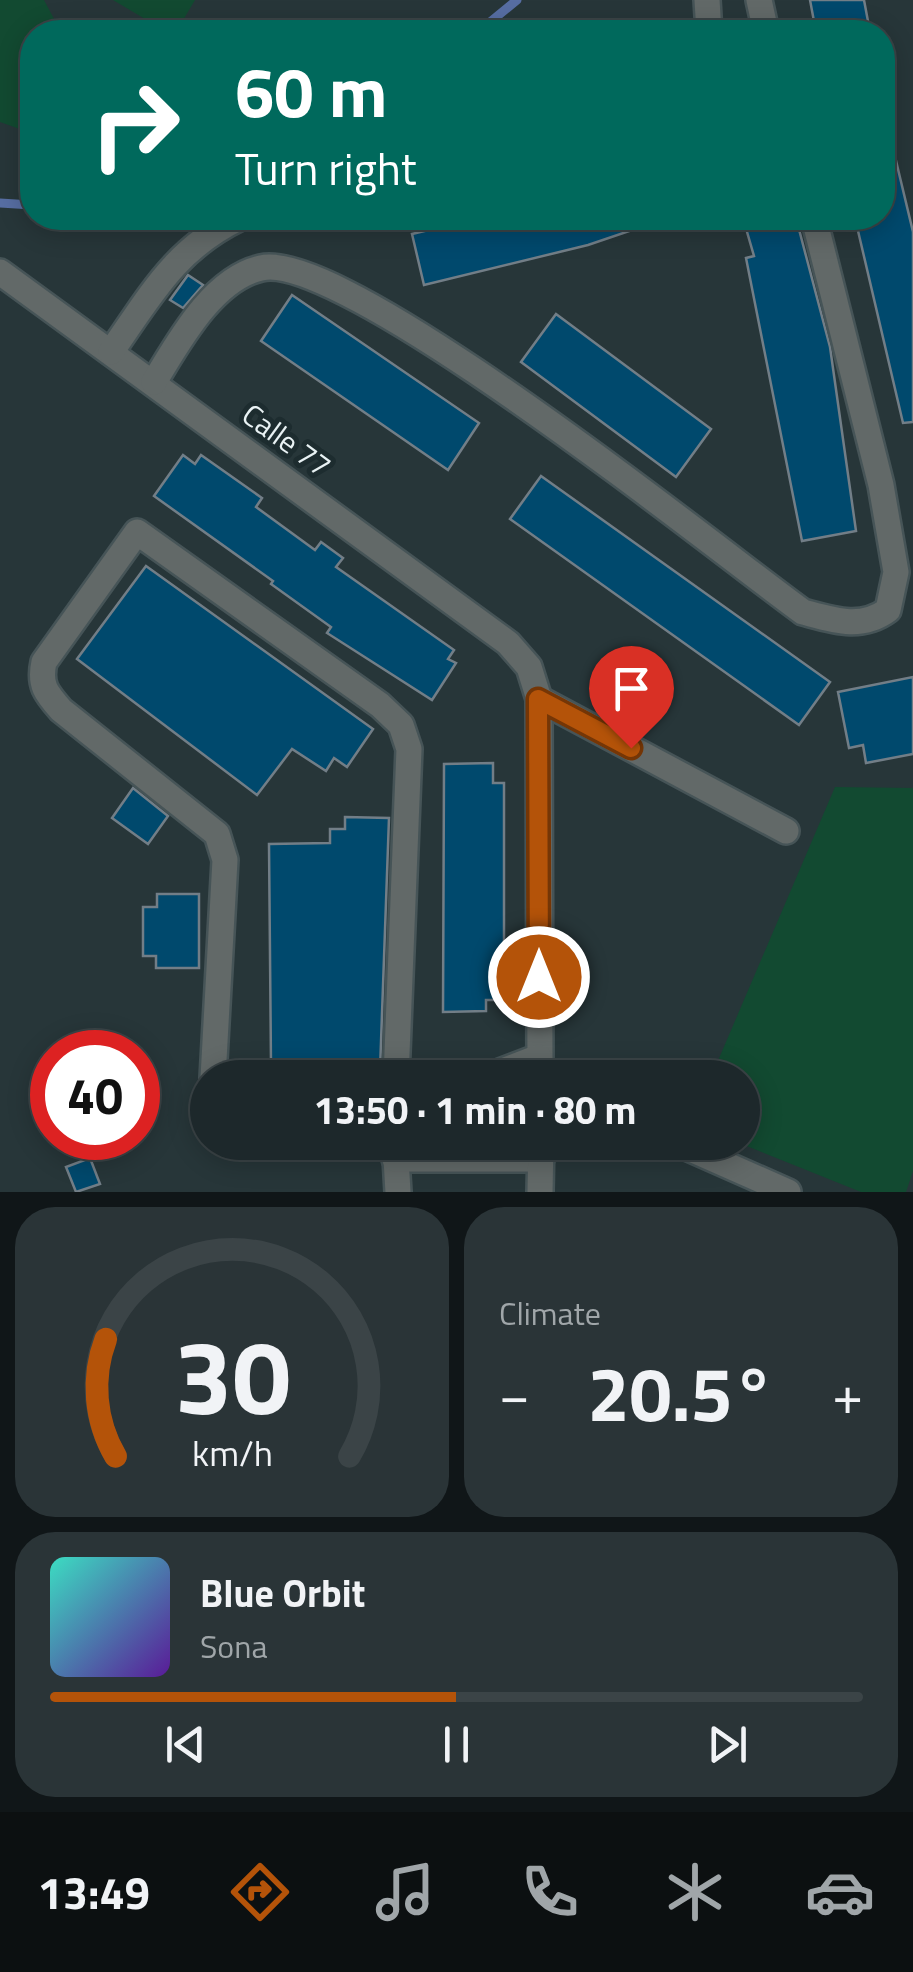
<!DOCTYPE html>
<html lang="en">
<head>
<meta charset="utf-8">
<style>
  body { margin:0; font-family:"Titillium Web",sans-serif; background:#2a3437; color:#f1f3f6; height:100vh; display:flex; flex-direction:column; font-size:38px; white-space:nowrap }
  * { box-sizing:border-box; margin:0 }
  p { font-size:32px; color:#a0a6a9 }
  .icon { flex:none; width:55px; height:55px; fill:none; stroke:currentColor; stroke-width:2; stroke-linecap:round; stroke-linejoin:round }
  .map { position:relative; height:1192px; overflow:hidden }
  .side { display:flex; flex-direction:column; gap:15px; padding:15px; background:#101618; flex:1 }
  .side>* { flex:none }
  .guide { position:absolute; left:20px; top:20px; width:875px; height:210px; border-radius:40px; box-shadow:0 5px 25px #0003,0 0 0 2px #3b4447; background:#00695c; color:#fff; overflow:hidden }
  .speed { position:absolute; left:30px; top:1030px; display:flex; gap:20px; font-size:50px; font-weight:700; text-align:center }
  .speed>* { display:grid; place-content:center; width:130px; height:130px; border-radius:50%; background:#1d282b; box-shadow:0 5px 25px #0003,0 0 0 2px #3b4447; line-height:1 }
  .speed .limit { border:15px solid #d22; background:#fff; color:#111 }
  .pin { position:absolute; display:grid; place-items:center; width:85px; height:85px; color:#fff; margin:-102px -42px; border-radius:50% 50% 50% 0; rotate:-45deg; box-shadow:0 0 10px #0007 }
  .pin .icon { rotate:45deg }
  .me { position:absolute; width:110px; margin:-55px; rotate:0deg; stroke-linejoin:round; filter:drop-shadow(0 0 8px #0008) }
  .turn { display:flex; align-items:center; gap:35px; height:210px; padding:0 50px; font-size:45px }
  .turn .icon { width:130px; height:130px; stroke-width:2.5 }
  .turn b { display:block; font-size:70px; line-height:85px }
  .big { font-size:75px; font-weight:700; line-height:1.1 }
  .side .card { flex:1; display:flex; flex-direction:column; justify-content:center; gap:15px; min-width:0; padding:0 35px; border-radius:40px; background:#2a3437 }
  .side .dial { align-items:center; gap:0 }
  .dial svg { height:260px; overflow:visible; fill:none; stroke:#3b4447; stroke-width:7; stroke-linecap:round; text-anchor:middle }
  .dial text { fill:#f1f3f6; stroke:none }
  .song { display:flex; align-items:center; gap:30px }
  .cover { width:120px; height:120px; border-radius:15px; background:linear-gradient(135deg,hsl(170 70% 55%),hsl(270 70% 35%)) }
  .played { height:10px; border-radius:5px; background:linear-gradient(90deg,#b45309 50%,#3b4447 50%) }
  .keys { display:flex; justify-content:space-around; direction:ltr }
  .heat { display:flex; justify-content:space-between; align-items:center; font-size:55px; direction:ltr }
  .side .tiles { flex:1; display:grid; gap:15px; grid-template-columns:1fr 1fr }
  .card:last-child { grid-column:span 2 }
  .trip { position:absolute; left:190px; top:1060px; width:570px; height:100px; border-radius:50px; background:#1d282b; box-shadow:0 5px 25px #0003,0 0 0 2px #3b4447; font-weight:700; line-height:100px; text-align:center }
  .menu { display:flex; height:160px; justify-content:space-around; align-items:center; background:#0c1011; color:#a0a6a9 }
  .menu .icon { width:70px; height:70px }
  .menu .active { color:#b45309 }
  .menu b { font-size:45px; color:#f1f3f6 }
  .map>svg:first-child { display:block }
  .green { fill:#124a31 }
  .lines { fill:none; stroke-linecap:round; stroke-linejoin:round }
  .stream { stroke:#576ea3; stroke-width:9 }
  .building { fill:#00496d; stroke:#727e87; stroke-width:2.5 }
  .minor-casing { stroke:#465457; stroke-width:30 }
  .minor { stroke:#626968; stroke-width:25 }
  .route-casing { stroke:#753606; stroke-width:25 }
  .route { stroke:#b45309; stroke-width:18 }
  .labels { text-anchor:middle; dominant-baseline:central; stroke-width:10; stroke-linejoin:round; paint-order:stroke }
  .street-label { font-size:30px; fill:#e9f2f4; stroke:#1d2c2f }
</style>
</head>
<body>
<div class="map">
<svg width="913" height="1192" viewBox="0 0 913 1192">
  <rect width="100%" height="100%" fill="#273639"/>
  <g class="green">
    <polygon points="0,0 44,0 61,32 32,32 31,133 0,122"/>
    <polygon points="113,0 195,0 176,32 167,32"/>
    <polygon points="835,787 913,788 913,1171 906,1192 861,1192 739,1143 742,1142 742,1078 711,1077"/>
  </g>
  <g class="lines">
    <g class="stream">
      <polyline points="478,32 517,0"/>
      <polyline points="0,203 32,205"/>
    </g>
  </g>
  <g class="building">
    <polygon points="810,0 864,0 870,32 816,32"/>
    <polygon points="892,144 913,232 913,422 903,423 855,218 882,218 882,145"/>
    <polygon points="479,218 655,218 656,222 588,245 424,285 412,234"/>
    <polygon points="743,218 796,218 830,347 856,531 802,541 746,258 754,256"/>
    <polygon points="188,275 203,285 183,308 170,300"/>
    <polygon points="292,295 479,423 448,470 261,341"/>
    <polygon points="556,314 711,429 676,477 521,362"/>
    <polygon points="183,455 195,464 201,455 262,498 256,507 315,550 321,542 343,558 336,567 454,650 448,659 456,663 432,700 327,633 331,627 271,584 273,581 154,496"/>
    <polygon points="541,476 830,682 799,725 510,519"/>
    <polygon points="146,566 373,729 347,767 334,758 326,771 292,749 257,795 77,659"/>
    <polygon points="913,677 913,754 866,763 863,745 849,748 838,692"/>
    <polygon points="493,763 493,783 504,783 504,1000 486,1000 486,1011 443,1012 444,764"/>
    <polygon points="133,788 168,816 148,844 112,818"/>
    <polygon points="345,817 389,818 380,1070 343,1069 343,1063 271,1064 269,844 330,843 330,829 345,829"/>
    <polygon points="157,894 199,894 199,968 156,968 156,956 143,956 143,907 157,907"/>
    <polygon points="90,1158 100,1184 76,1192 66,1167"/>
  </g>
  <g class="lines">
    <defs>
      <g id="minor">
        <polyline points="707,0 709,32"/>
        <polyline points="759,0 766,32"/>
        <polyline points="0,272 508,643 529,667 539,699 540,1078"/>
        <path d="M111,352C151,295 175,249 239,218"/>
        <path d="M154,382C178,343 212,279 261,268C343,248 720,552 803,612C833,620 861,630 888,610L896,572L881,485L814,218"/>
        <polyline points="539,699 786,831"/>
        <path d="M213,1078L225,860L217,834L61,710C46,693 39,685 44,662L137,532L380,705L401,725L409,749L396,1078"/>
        <polyline points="484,1078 539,1057"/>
        <polyline points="395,1142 398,1192"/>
        <polyline points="675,1142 788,1192"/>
        <polyline points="395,1159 541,1159"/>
        <polyline points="540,1192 541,1142"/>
      </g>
    </defs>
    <use href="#minor" class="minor-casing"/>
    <use href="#minor" class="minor"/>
  </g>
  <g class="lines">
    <defs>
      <polyline id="route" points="539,977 538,699 631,748"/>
    </defs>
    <use href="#route" class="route-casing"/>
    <use href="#route" class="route"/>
  </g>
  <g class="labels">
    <g class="street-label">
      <text transform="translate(287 440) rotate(36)">Calle 77</text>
    </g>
  </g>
</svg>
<div class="speed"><div class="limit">40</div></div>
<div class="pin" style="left:631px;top:748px;background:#d93025"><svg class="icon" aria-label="arrive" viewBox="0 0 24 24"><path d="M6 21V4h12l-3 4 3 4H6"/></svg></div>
<svg class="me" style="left:539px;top:977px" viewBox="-20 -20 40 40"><circle r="17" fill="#b45309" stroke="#fff" stroke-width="3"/><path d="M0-11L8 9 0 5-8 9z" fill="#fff"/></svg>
<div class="trip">13:50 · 1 min · 80 m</div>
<div class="guide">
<div class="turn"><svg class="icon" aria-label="right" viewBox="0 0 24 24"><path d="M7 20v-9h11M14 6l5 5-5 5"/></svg><div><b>60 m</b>Turn right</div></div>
</div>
</div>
<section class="side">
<div class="tiles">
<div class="card dial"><svg viewBox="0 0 100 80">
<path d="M14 69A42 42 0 1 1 86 69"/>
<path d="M14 69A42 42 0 0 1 11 33" stroke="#b45309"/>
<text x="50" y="56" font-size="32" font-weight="700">30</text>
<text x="50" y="72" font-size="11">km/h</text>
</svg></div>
<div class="card"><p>Climate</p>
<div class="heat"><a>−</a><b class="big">20.5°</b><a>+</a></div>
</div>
<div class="card">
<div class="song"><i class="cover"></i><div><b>Blue Orbit</b><p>Sona</p></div></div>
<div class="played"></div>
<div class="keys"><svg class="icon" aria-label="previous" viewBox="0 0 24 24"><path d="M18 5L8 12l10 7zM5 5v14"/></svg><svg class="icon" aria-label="pause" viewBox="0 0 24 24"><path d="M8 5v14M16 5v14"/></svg><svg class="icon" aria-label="next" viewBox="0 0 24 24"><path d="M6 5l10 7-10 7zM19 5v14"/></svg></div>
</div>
</div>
</section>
<nav class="menu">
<b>13:49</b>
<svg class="icon active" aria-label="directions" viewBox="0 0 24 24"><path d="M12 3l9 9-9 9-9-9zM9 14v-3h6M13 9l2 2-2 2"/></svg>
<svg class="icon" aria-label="music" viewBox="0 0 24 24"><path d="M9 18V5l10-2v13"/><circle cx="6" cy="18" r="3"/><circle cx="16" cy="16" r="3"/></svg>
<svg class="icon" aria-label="phone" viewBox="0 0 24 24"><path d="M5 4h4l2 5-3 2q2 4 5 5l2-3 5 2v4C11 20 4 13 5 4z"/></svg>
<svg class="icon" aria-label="climate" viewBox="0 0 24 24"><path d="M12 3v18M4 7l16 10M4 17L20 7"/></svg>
<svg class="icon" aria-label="car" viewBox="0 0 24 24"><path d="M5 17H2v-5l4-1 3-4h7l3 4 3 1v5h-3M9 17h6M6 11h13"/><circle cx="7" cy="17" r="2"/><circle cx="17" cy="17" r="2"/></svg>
</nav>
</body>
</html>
